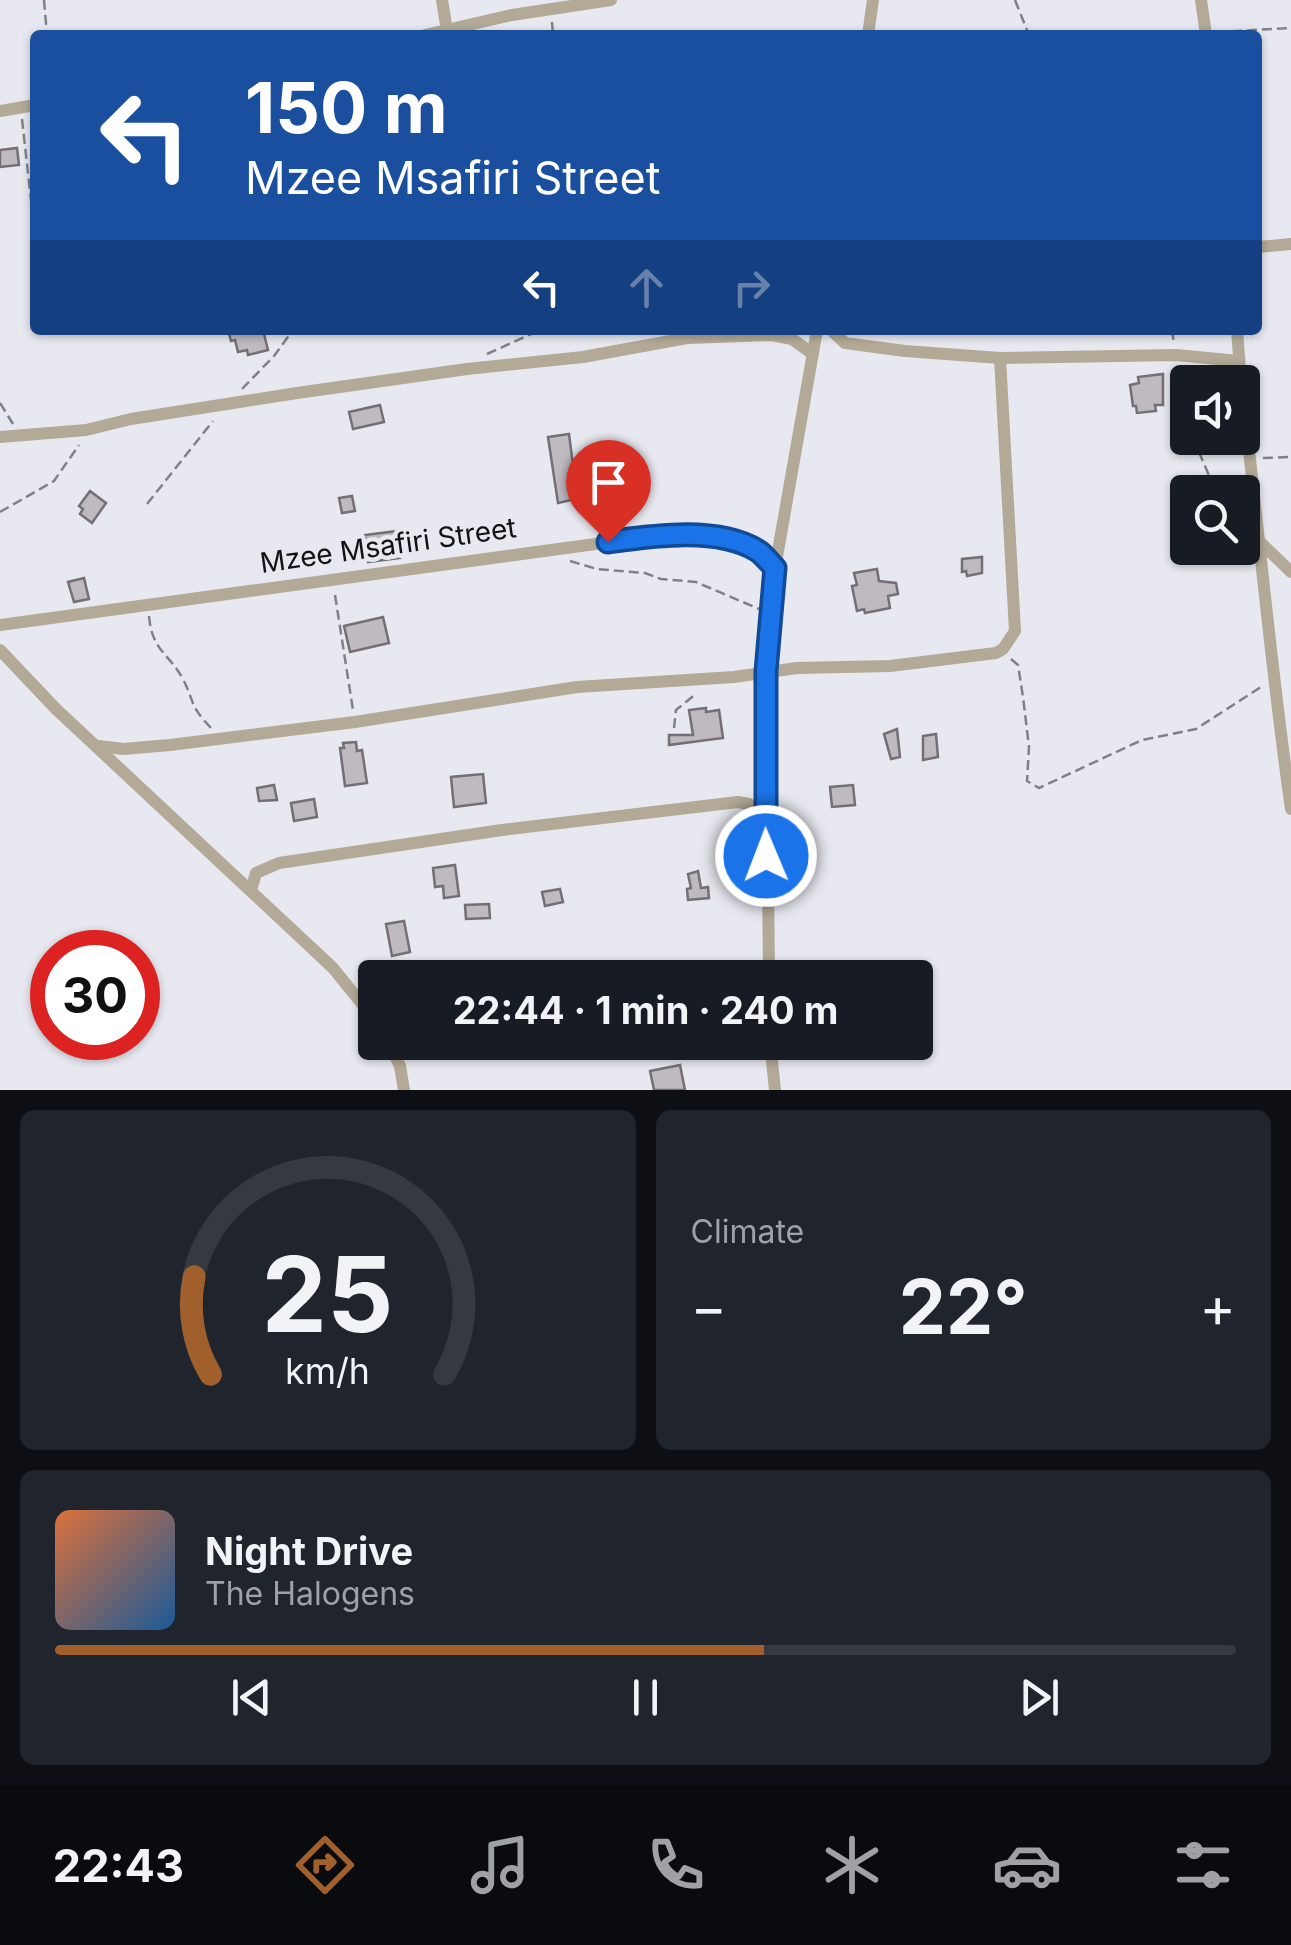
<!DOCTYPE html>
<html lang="en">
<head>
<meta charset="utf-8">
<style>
  body { margin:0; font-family:Inter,sans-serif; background:#20242c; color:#f1f3f6; height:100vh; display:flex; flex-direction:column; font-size:38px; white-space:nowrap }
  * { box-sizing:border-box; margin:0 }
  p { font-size:32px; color:#9ea1a6 }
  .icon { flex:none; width:55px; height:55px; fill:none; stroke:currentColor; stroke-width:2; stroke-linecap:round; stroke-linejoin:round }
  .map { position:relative; height:1090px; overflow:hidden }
  .sheet { display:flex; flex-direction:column; gap:20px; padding:20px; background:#0d0f14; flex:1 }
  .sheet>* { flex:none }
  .top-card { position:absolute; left:30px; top:30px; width:1232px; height:305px; border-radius:10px; box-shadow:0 2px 8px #0004; background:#1a4fa0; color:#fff; overflow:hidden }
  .controls { position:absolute; left:1170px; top:365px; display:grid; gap:20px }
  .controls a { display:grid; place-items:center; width:90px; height:90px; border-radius:10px; background:#171b24; box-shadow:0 2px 8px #0004; font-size:50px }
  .speed { position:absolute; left:30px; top:930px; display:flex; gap:20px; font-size:50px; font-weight:700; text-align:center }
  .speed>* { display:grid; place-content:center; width:130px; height:130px; border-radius:50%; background:#171b24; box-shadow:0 2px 8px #0004; line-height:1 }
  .speed .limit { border:15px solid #d22; background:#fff; color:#111 }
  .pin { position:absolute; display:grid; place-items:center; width:85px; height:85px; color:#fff; margin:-102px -42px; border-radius:50% 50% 50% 0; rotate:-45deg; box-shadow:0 0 10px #0007 }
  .pin .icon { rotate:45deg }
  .me { position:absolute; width:110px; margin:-55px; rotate:359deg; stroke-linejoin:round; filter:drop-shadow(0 0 8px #0008) }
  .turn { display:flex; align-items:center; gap:35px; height:210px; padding:0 50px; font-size:45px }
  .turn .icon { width:130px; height:130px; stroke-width:2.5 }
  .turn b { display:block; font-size:70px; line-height:85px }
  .lanes { display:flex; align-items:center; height:95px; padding:0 50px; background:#0003; justify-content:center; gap:50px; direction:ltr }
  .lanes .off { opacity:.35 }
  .big { font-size:75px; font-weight:700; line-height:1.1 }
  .sheet .tile { flex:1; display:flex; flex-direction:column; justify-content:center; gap:15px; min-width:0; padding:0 35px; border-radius:15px; background:#20242c }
  .sheet .dial { align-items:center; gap:0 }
  .dial svg { height:260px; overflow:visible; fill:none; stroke:#363941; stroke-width:7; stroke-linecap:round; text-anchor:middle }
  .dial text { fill:#f1f3f6; stroke:none }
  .song { display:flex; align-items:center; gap:30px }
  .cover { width:120px; height:120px; border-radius:15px; background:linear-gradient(135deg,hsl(20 70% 55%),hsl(210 70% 35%)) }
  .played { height:10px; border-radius:5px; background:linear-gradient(90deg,#a1602b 60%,#363941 60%) }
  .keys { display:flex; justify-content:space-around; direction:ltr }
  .heat { display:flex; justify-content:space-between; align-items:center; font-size:55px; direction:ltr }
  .sheet .tiles { flex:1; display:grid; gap:20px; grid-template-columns:1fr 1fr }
  .tile:last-child { grid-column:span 2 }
  .trip { position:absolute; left:358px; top:960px; width:575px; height:100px; border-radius:10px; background:#171b24; box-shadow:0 2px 8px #0004; font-weight:700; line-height:100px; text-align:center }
  .menu { display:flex; height:160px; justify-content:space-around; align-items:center; background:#090b0e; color:#9ea1a6 }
  .menu .icon { width:70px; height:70px }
  .menu .on { color:#a1602b }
  .menu b { font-size:45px; color:#f1f3f6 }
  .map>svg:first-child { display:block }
  .building { fill:#bfb9c0; stroke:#736f75; stroke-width:2.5 }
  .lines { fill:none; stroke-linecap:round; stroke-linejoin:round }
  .path { stroke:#808086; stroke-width:2.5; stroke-dasharray:10 5; stroke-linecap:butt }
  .minor { stroke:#b2a996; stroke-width:12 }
  .route-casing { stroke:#114b97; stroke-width:25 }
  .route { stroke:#1a73e8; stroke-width:18 }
  .labels { text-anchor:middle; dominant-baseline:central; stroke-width:9; stroke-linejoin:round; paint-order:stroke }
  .street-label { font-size:28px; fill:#121215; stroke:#e8e8f0 }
</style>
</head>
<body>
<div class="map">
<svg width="1291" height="1090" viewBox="0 0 1291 1090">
  <rect width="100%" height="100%" fill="#e8e8f0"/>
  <g class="building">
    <polygon points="17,148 19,165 0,167 0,150"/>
    <polygon points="228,330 263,330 268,350 248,355 247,350 238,352 235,340 231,341"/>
    <polygon points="1163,374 1163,405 1155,405 1156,411 1137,413 1136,406 1133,406 1130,385 1139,383 1138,377"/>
    <polygon points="380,405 384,422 353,429 349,412"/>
    <polygon points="569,434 573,465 585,463 589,496 558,503 548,437"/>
    <polygon points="90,491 106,503 92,523 80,514 83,509 79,506"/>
    <polygon points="352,496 355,511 342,513 339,498"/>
    <polygon points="397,531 400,558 368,562 365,535"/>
    <polygon points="982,557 982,573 967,576 966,571 962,572 962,559"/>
    <polygon points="877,569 879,581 896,583 898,594 888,596 890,608 865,613 864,609 857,611 852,586 857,585 854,573"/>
    <polygon points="84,578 89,599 74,602 68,582"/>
    <polygon points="383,617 389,643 350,652 344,626"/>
    <polygon points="706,708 706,712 719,710 723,738 669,745 669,735 693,735 689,710"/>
    <polygon points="897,729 900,757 891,759 884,734"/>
    <polygon points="936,734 938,757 923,760 923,736"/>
    <polygon points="356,742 357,751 362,750 367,783 345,786 340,748 344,748 343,743"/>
    <polygon points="483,774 486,803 454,807 451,777"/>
    <polygon points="274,785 277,800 259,801 257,788"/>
    <polygon points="853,785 855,805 832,807 830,787"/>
    <polygon points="314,799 317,817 294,821 291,803"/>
    <polygon points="455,865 459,896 444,898 443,886 435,887 433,868"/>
    <polygon points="698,871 701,888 708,887 709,898 688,900 687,889 691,888 688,874"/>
    <polygon points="560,889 563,902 545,906 542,892"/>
    <polygon points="489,904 490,918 466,919 465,905"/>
    <polygon points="404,921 410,952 392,956 386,924"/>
    <polygon points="680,1065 685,1090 654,1090 650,1071"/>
  </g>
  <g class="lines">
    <g class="path">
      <polyline points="44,0 47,35"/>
      <polyline points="1015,0 1029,35"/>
      <polyline points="552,22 553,35"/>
      <polyline points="1217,32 1291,28"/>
      <polyline points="22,119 35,236"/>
      <polyline points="1172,330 1174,344"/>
      <polyline points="487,354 540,330"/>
      <polyline points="242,389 274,356 293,330"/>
      <polyline points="0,403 13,424"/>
      <polyline points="1184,423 1188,428"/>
      <polyline points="1193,438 1216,492"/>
      <polyline points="1263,458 1291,457"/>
      <polyline points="147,504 213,421"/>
      <polyline points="0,512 54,481 79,445"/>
      <polyline points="570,561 597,569 645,573 661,579 696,582 759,609"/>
      <polyline points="335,595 353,710"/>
      <path d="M149,616C152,651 168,652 183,679C195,703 189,705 211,728"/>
      <polyline points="1011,659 1018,665 1023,697 1029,747 1027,781 1039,788 1142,740 1196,729 1264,685"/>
      <polyline points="674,728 676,710 697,693"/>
    </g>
    <g class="minor">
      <polyline points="442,0 447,31"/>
      <polyline points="1201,0 1206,35"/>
      <polyline points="425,35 512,15 611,0"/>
      <polyline points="868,35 873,0"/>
      <polyline points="0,111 35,105"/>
      <polyline points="1258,247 1291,244"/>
      <polyline points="831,330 845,343 905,351 1000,358 1176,355 1239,361"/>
      <polyline points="1237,330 1241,382"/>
      <path d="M1242,391C1259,530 1271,670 1291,809"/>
      <polyline points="0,437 86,430 131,419 297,393 467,369 583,357 687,338 772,335 792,339 813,354"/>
      <polyline points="1261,543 1291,572"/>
      <path d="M0,625L669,534C711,538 743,536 775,568"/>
      <polyline points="0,650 56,709 333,968 375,1020"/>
      <polyline points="99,746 123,749 170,745 355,722 577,687 734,677 797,668 890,666 996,653 1003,649 1015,631 1000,358"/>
      <polyline points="251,890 256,873 279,863 502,830 738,802 749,804 766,817"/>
      <polyline points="769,978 766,671 775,568 817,330"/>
      <polyline points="388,1042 400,1066 404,1090"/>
      <polyline points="770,1042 775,1090"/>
    </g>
  </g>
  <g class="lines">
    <defs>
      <path id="route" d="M608,542C652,536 718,526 758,551C764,555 770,563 775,568L766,671V856"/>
    </defs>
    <use href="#route" class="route-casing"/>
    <use href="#route" class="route"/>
  </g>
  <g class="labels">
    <g class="street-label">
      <text transform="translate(388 545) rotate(-8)">Mzee Msafiri Street</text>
    </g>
  </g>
</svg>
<div class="controls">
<a><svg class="icon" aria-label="sound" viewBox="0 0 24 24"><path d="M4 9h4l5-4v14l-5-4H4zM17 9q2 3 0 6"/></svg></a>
<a><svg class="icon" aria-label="search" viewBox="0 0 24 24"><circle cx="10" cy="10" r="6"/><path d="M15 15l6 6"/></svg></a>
</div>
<div class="speed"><div class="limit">30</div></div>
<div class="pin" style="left:608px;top:542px;background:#d93025"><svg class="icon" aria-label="arrive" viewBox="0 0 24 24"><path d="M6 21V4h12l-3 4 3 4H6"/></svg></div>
<svg class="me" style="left:766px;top:856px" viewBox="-20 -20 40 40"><circle r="17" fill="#1a73e8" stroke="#fff" stroke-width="3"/><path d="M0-11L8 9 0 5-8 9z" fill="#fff"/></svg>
<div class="trip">22:44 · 1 min · 240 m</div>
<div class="top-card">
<div class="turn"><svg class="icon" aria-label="left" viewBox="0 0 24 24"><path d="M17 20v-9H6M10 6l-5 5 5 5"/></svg><div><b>150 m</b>Mzee Msafiri Street</div></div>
<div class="lanes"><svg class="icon" aria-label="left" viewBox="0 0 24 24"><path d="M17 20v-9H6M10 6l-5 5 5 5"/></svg><svg class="icon off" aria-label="ahead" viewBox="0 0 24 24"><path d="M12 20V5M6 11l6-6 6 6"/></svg><svg class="icon off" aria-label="right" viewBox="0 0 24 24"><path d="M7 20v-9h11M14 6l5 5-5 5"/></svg></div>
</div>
</div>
<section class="sheet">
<div class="tiles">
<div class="tile dial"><svg viewBox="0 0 100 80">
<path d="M14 69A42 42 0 1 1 86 69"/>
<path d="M14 69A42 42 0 0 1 9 39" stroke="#a1602b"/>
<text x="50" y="56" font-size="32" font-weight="700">25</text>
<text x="50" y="72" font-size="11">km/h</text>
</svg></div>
<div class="tile"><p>Climate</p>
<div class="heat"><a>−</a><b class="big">22°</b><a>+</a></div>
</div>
<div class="tile">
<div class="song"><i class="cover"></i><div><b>Night Drive</b><p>The Halogens</p></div></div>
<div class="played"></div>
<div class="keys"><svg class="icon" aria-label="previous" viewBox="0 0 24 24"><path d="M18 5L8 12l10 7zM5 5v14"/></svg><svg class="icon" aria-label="pause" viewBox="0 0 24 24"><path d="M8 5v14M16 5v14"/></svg><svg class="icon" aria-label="next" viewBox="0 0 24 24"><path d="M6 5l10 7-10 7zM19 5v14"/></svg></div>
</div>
</div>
</section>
<nav class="menu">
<b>22:43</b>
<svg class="icon on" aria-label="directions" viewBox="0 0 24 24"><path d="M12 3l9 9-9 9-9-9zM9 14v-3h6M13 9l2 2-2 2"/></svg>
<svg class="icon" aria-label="music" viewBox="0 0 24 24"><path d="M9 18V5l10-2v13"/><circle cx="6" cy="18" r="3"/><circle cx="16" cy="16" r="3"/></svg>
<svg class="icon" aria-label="phone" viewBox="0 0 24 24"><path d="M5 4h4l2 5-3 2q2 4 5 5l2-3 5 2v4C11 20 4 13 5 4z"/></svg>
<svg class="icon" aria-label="climate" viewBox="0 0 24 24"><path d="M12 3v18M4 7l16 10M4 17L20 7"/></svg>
<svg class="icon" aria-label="car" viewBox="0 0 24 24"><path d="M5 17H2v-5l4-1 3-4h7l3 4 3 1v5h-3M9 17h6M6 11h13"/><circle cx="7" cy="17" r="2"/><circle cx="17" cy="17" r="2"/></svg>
<svg class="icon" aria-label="filters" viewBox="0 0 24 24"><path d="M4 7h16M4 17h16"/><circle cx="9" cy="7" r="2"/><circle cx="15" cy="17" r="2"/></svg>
</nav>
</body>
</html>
